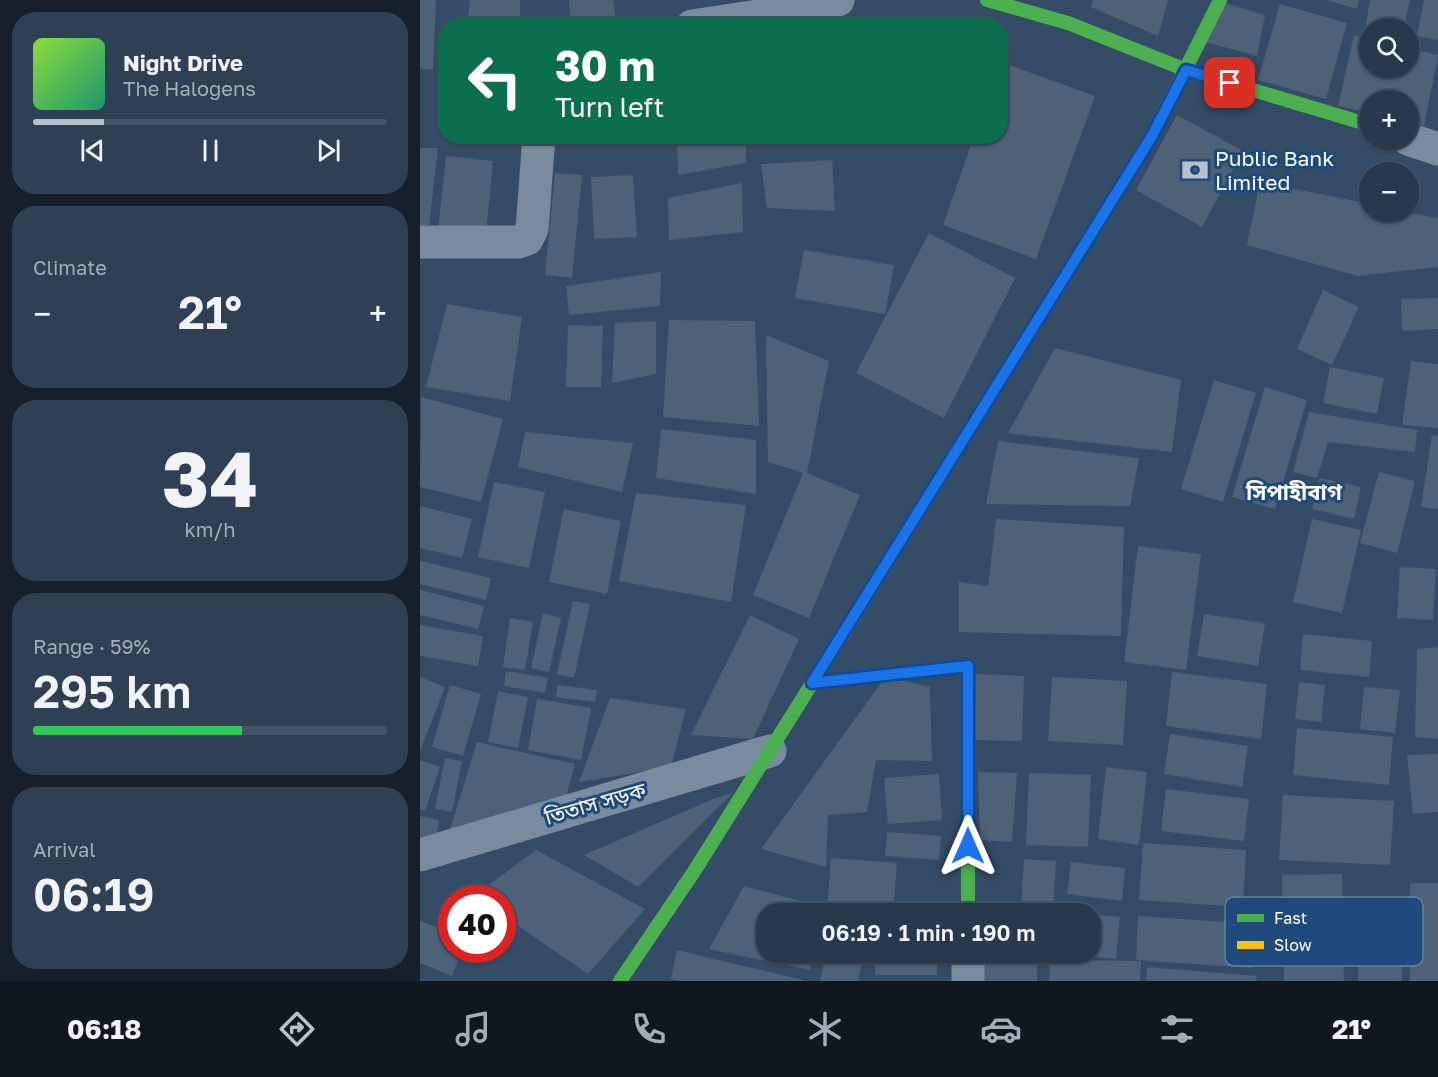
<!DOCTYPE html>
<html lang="en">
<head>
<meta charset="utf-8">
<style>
  body { margin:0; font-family:"Golos Text","Noto Sans Bengali",sans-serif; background:#304054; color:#f1f3f6; height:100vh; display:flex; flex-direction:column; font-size:22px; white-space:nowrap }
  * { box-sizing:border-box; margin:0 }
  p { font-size:20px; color:#a5acb6 }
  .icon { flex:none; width:33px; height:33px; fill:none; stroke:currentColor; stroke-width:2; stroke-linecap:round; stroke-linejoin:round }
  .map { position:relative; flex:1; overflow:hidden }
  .drawer { display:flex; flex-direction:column; gap:12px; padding:12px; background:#161f2a; width:420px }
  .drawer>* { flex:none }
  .hud { position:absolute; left:18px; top:18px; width:570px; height:126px; border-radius:24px; box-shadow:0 2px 4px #0004,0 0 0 2px #445365; background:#0b6e4f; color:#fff; overflow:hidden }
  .fabs { position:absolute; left:939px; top:18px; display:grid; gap:12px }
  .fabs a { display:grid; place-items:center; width:60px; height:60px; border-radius:50%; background:#28394d; box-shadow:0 2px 4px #0004,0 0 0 2px #445365; font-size:30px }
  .speed { position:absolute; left:18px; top:885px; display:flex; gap:12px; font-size:30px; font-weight:700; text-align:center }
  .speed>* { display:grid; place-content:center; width:78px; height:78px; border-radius:50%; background:#28394d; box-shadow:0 2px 4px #0004,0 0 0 2px #445365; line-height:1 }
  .speed .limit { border:9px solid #d22; background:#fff; color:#111 }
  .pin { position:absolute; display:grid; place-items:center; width:51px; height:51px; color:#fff; margin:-26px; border-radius:12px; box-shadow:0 3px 9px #0006 }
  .me { position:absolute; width:66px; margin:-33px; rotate:0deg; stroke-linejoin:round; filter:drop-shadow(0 0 4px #0008) }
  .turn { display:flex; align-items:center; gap:21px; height:126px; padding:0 18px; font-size:27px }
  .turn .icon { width:78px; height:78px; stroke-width:2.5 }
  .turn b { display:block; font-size:42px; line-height:51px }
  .big { font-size:45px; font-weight:600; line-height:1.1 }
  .drawer .widget { flex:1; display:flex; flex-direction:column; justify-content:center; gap:9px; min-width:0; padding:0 21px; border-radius:24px; background:#304054 }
  .drawer .dial { align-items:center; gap:0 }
  .dial b { font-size:78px; line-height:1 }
  .song { display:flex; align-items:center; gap:18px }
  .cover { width:72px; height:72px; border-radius:9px; background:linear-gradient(135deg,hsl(90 70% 55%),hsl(160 70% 35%)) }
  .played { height:6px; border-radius:3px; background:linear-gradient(90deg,#b8c0ca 20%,#445365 20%) }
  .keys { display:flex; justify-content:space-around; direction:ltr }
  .heat { display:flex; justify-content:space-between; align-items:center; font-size:33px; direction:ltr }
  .charge { height:9px; border-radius:4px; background:linear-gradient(90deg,#34c759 59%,#445365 0) }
  .trip { position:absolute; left:336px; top:903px; width:345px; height:60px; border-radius:24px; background:#28394d; box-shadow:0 2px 4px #0004,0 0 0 2px #445365; font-weight:600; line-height:60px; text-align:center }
  .tabs { display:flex; height:96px; justify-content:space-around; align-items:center; background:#10171f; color:#a5acb6 }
  .tabs .icon { width:42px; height:42px }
  .tabs .on { color:#b8c0ca }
  .tabs b { font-size:27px; color:#f1f3f6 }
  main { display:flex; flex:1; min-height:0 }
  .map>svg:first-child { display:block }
  .building { fill:#4d6177 }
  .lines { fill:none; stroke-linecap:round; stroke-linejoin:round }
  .street { stroke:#798b9e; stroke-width:33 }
  .fast { stroke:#4caf50; stroke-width:14 }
  .slow { stroke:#ffc107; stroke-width:14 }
  .route-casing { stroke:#114b97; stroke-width:15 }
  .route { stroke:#1a73e8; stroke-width:10 }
  .labels { text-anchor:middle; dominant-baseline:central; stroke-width:6; stroke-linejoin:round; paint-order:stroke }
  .poi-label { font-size:21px; fill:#fff; stroke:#204a7c; text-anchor:start }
  .street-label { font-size:21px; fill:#fff; stroke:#204a7c }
  .neighbourhood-label { font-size:22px; font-weight:bold; fill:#fff; stroke:#204a7c }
  .key { fill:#204a7c; stroke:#6380a3; stroke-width:1.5 }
  .key-label { font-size:16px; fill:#fff }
</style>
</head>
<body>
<main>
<section class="drawer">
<div class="widget">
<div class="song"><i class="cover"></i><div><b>Night Drive</b><p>The Halogens</p></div></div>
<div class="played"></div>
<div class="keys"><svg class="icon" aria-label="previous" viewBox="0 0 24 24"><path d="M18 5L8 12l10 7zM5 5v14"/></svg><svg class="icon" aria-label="pause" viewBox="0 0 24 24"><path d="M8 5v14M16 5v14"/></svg><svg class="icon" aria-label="next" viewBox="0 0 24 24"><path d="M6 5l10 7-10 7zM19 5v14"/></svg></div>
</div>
<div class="widget"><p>Climate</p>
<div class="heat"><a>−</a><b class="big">21°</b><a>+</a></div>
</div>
<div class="widget dial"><b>34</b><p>km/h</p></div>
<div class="widget"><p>Range · 59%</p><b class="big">295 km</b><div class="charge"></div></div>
<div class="widget"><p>Arrival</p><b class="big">06:19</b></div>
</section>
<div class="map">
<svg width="1018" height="981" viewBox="0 0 1018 981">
  <rect width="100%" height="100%" fill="#354c67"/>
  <g class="building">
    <polygon points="0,0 16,0 13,70 0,69"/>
    <polygon points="50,0 100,0 100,26 47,26"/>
    <polygon points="149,0 193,0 197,26 151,26"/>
    <polygon points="673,0 748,0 738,36 671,7"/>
    <polygon points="907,0 939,0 937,9"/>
    <polygon points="950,0 990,0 984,28 945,30"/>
    <polygon points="1004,0 1018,0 1018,40 997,36"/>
    <polygon points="805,3 845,15 837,56 786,42"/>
    <polygon points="860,4 927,23 906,99 838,80"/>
    <polygon points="934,35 950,39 950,68 988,68 988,48 1018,55 1004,126 988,122 988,100 950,100 950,113 918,106"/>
    <polygon points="581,62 675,96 616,259 523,225 554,136 580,136"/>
    <polygon points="757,115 823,151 782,227 716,190"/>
    <polygon points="34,136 93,136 92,143 34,143"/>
    <polygon points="132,136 184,136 185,138 132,141"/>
    <polygon points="257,136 326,136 326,163 258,175"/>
    <polygon points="0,148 18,148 8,235 0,234"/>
    <polygon points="26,156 73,161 66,235 18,230"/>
    <polygon points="412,160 415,211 347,208 341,164"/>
    <polygon points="135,173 162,175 152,278 125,275"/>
    <polygon points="213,175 217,237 174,239 171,177"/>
    <polygon points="840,182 950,204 950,212 985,212 1018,218 1018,267 938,276 827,245"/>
    <polygon points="322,183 323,232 249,240 248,198"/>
    <polygon points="509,233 595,278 524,418 436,373"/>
    <polygon points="384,250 474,265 465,314 375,298"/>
    <polygon points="241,272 240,306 149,315 146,286"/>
    <polygon points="903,290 939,307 912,365 877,349"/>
    <polygon points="1018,298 1018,329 982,331 981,299"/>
    <polygon points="27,304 102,317 90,401 6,387"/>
    <polygon points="249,320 335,321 339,426 243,417"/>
    <polygon points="236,321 236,374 192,383 195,323"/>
    <polygon points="148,325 183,326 181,387 146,387"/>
    <polygon points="346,335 409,361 387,473 440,495 389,618 333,595 383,473 348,462"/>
    <polygon points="635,348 761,380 752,452 588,433"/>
    <polygon points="991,361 1018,364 1018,428 982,425"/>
    <polygon points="910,367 964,378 957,414 903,403"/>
    <polygon points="794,380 836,393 803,502 761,489"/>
    <polygon points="845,387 887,400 855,509 812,497"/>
    <polygon points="1,397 83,419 61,502 0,487"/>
    <polygon points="889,412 997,430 995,452 908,442 897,478 873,472"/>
    <polygon points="241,429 336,440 336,494 236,478"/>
    <polygon points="105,432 213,443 202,492 98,467"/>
    <polygon points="1012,435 1018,436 1018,509 1001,507"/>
    <polygon points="578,441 719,458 710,506 566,504"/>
    <polygon points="959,472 995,481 977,553 940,543"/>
    <polygon points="900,478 941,487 934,519 892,509"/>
    <polygon points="74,482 125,492 109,568 58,557"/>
    <polygon points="216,493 326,505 311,602 199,581"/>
    <polygon points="0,506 52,519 42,558 0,548"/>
    <polygon points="144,509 201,521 187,594 129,582"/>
    <polygon points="576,519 704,527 701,636 539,632 539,582 568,586"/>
    <polygon points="892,519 941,530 922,613 873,602"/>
    <polygon points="718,546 781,554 766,670 704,662"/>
    <polygon points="0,561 71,578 66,600 0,584"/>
    <polygon points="980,567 1016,569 1013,620 977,618"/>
    <polygon points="0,590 64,606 58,629 0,615"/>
    <polygon points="153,601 170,604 154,678 137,674"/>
    <polygon points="123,613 141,618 129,672 111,668"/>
    <polygon points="784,614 845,623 838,666 777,656"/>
    <polygon points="330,615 379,639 333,739 271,735"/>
    <polygon points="90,618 113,622 105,670 83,667"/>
    <polygon points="0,625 63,636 58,666 0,656"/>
    <polygon points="883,634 952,641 949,677 880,670"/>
    <polygon points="1018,647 1018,739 995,737 997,649"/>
    <polygon points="86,671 128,678 125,693 84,686"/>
    <polygon points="752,672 847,684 841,739 746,726"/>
    <polygon points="556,674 604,676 602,741 554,740"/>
    <polygon points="466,676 510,687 512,761 456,760 447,812 408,815 406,867 341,849"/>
    <polygon points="0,677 25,687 0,751"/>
    <polygon points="632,677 707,681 703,745 628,741"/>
    <polygon points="879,682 905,685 901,722 875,719"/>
    <polygon points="30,685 61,694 43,756 12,747"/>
    <polygon points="138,685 177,690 175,702 136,697"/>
    <polygon points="944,687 980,690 975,733 940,729"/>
    <polygon points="78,691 108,697 98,748 68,742"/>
    <polygon points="190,698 266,709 251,767 159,782"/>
    <polygon points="117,699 171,708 161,760 108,750"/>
    <polygon points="877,728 973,737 969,785 873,775"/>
    <polygon points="750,734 828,746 822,787 744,774"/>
    <polygon points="57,742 155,764 145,800 27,839"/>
    <polygon points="1018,754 1018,812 993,814 987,755"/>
    <polygon points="25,758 42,761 32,812 15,809"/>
    <polygon points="0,760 20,767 5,811 0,809"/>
    <polygon points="686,767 727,772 719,845 678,839"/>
    <polygon points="558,772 597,773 592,842 560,840"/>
    <polygon points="609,773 671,775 668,847 606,845"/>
    <polygon points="519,774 522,820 468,824 464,778"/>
    <polygon points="746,789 829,799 824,841 741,831"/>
    <polygon points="313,793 218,887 164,855 293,799"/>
    <polygon points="863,795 974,801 970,865 859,860"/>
    <polygon points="0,816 19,820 15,843 0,840"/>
    <polygon points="467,832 521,836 519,860 465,856"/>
    <polygon points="723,843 826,850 823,907 719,900"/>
    <polygon points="116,850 225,909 168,974 82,915 82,898 58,898 54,896"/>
    <polygon points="411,858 477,863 473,914 407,910"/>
    <polygon points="604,859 636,861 633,909 601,908"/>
    <polygon points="651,862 705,868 702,901 647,894"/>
    <polygon points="922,874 924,981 864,981 862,875"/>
    <rect x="990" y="883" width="28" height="98"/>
    <polygon points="324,886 403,907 402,914 346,914 346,952 394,952 390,970 289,949"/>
    <polygon points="980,911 982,981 938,981 938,912"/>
    <polygon points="670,914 700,917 696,959 647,954 670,952"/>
    <polygon points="718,916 835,924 833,968 716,960"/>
    <polygon points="0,921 32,933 32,950 42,950 32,976 0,963"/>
    <polygon points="257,950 383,980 383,981 261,981 251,979"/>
    <polygon points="406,952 444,952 438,981 400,981"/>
    <rect x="455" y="952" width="62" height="23"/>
    <polygon points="553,952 617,952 617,981 552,981"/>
    <polygon points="630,960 721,961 720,981 629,981"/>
    <polygon points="727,967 837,976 836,981 726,981"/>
  </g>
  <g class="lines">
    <g class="street">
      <polyline points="272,26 352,14 418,0"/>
      <polyline points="988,139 1018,149"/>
      <polyline points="0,242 98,242 107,239 112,229 119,136"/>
      <polyline points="0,855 350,751"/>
      <polyline points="548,952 548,981"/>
    </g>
    <g class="fast">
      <polyline points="567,0 648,23 766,70 950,125"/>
      <polyline points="517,482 732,136 800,0"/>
      <polyline points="392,683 548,666 548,914"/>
      <polyline points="200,981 275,870 421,637"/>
    </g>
    <polyline class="slow" points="421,637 517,482"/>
  </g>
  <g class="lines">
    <defs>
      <polyline id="route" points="548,846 548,666 392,683 732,136 766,70 810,83"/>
    </defs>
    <use href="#route" class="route-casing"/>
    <use href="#route" class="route"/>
  </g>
  <defs>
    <symbol id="bank-bare" viewBox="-9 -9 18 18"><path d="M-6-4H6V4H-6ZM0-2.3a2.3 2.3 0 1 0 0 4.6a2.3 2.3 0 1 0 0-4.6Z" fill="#b8c0ca" stroke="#204a7c" stroke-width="2.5" paint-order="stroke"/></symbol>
  </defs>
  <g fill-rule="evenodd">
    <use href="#bank-bare" x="756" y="151" width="38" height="38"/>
  </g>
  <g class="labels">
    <g class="poi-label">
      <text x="795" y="158">Public Bank<tspan x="795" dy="24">Limited</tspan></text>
    </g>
    <g class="street-label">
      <text transform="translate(175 803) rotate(-16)">তিতাস সড়ক</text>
    </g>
    <g class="neighbourhood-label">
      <text x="874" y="491">সিপাহীবাগ</text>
    </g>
  </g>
  <rect x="805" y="897" width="198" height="69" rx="9" class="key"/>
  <rect x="817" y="914" width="27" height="8" fill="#4caf50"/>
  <rect x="817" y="941" width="27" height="8" fill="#ffc107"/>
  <g class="key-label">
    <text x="854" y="924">Fast</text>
    <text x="854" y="951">Slow</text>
  </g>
</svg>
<div class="fabs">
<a><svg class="icon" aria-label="search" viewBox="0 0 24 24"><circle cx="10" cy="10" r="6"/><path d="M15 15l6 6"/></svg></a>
<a>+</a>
<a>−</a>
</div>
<div class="speed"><div class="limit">40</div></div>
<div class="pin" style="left:810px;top:83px;background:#d93025"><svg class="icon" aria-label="arrive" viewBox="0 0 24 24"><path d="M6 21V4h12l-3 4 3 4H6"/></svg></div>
<svg class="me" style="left:548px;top:846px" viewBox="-20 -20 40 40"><path d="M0-17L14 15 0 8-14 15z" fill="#1a73e8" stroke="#fff" stroke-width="4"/></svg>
<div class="trip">06:19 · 1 min · 190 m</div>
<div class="hud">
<div class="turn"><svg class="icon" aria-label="left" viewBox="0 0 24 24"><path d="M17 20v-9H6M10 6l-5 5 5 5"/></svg><div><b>30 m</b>Turn left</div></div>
</div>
</div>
</main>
<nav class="tabs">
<b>06:18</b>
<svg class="icon on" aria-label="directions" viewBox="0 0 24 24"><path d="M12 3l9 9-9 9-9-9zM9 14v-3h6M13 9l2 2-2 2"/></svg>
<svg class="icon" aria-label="music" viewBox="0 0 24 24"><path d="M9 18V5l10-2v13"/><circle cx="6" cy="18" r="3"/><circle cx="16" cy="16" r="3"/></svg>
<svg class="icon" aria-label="phone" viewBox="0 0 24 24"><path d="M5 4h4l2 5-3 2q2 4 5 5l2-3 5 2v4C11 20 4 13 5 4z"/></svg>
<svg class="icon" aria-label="climate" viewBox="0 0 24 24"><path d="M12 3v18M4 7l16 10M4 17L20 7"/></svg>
<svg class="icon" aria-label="car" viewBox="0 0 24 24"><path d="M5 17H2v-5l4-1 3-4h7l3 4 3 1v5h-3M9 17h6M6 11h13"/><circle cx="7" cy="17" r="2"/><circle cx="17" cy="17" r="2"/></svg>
<svg class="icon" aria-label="filters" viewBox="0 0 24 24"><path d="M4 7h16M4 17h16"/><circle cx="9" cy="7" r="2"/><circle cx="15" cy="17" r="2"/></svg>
<b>21°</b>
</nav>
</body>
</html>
